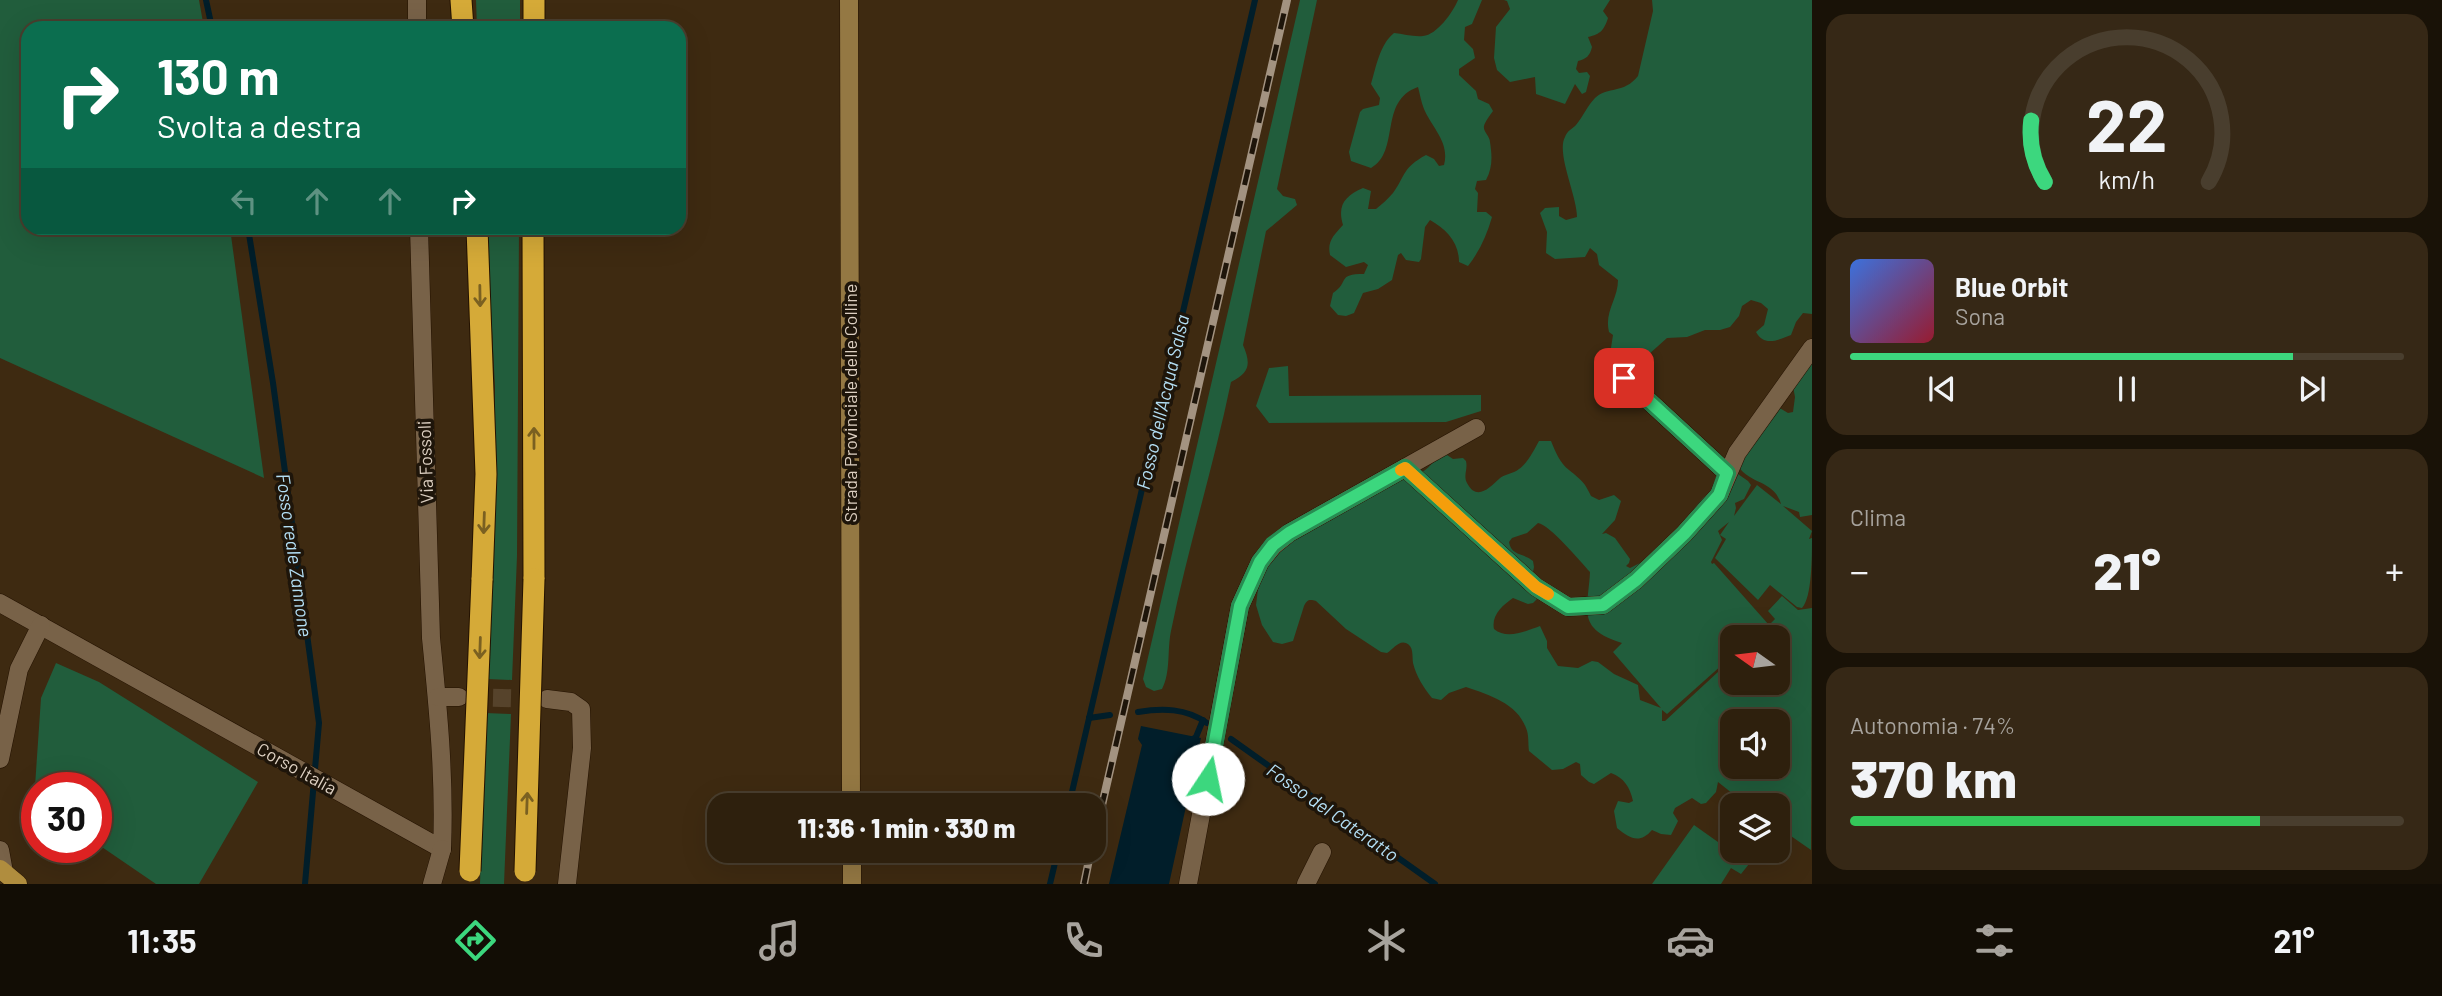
<!DOCTYPE html>
<html lang="it">
<head>
<meta charset="utf-8">
<style>
  body { margin:0; font-family:Barlow,sans-serif; background:#362816; color:#f1f3f6; height:100vh; display:flex; flex-direction:column; font-size:26px; white-space:nowrap }
  * { box-sizing:border-box; margin:0 }
  p { font-size:23px; color:#a7a39d }
  .icon { flex:none; width:38px; height:38px; fill:none; stroke:currentColor; stroke-width:2; stroke-linecap:round; stroke-linejoin:round }
  .map { position:relative; flex:1; overflow:hidden }
  .drawer { display:flex; flex-direction:column; gap:14px; padding:14px; background:#191207; width:630px }
  .drawer>* { flex:none }
  .guide { position:absolute; left:21px; top:21px; width:665px; height:214px; border-radius:21px; box-shadow:0 7px 28px #0002,0 0 0 2px #493e2e; background:#0b6e4f; color:#fff; overflow:hidden }
  .needle { width:46px; rotate:284deg }
  .fabs { position:absolute; left:1720px; top:625px; display:grid; gap:14px }
  .fabs a { display:grid; place-items:center; width:70px; height:70px; border-radius:14px; background:#2e200d; box-shadow:0 7px 28px #0002,0 0 0 2px #493e2e; font-size:35px }
  .speed { position:absolute; left:21px; top:772px; display:flex; gap:14px; font-size:35px; font-weight:700; text-align:center }
  .speed>* { display:grid; place-content:center; width:91px; height:91px; border-radius:50%; background:#2e200d; box-shadow:0 7px 28px #0002,0 0 0 2px #493e2e; line-height:1 }
  .speed .limit { border:10px solid #d22; background:#fff; color:#111 }
  .pin { position:absolute; display:grid; place-items:center; width:60px; height:60px; color:#fff; margin:-30px; border-radius:14px; box-shadow:0 4px 10px #0006 }
  .me { position:absolute; width:77px; margin:-38px; rotate:11deg; stroke-linejoin:round; filter:drop-shadow(0 0 5px #0008) }
  .turn { display:flex; align-items:center; gap:24px; height:147px; padding:0 21px; font-size:32px }
  .turn .icon { width:91px; height:91px; stroke-width:2.5 }
  .turn b { display:block; font-size:49px; line-height:60px }
  .lanes { display:flex; align-items:center; height:66px; padding:0 21px; background:#0003; justify-content:center; gap:35px; direction:ltr }
  .lanes .off { opacity:.35 }
  .big { font-size:52px; font-weight:800; line-height:1.1 }
  .drawer .widget { flex:1; display:flex; flex-direction:column; justify-content:center; gap:10px; min-width:0; padding:0 24px; border-radius:21px; background:#362816 }
  .drawer .dial { align-items:center; gap:0 }
  .dial svg { height:182px; overflow:visible; fill:none; stroke:#493e2e; stroke-width:7; stroke-linecap:round; text-anchor:middle }
  .dial text { fill:#f1f3f6; stroke:none }
  .song { display:flex; align-items:center; gap:21px }
  .cover { width:84px; height:84px; border-radius:10px; background:linear-gradient(135deg,hsl(220 70% 55%),hsl(350 70% 35%)) }
  .played { height:7px; border-radius:4px; background:linear-gradient(90deg,#3cd77e 80%,#493e2e 80%) }
  .keys { display:flex; justify-content:space-around; direction:ltr }
  .heat { display:flex; justify-content:space-between; align-items:center; font-size:38px; direction:ltr }
  .charge { height:10px; border-radius:5px; background:linear-gradient(90deg,#34c759 74%,#493e2e 0) }
  .trip { position:absolute; left:707px; top:793px; width:399px; height:70px; border-radius:21px; background:#2e200d; box-shadow:0 7px 28px #0002,0 0 0 2px #493e2e; font-weight:800; line-height:70px; text-align:center }
  .tab-bar { display:flex; height:112px; justify-content:space-around; align-items:center; background:#120d05; color:#a7a39d }
  .tab-bar .icon { width:49px; height:49px }
  .tab-bar .on { color:#3cd77e }
  .tab-bar b { font-size:32px; color:#f1f3f6 }
  main { display:flex; flex:1; min-height:0 }
  .map>svg:first-child { display:block }
  .green { fill:#215d3c; fill-rule:evenodd }
  .water { fill:#011e2a }
  .lines { fill:none; stroke-linecap:round; stroke-linejoin:round }
  .stream { stroke:#011e2a; stroke-width:6 }
  .street-tunnel { stroke:#56432b; stroke-width:18; stroke-dasharray:18 9; stroke-linecap:butt }
  .street-casing { stroke:#241200; stroke-width:19 }
  .secondary-casing { stroke:#241200; stroke-width:19 }
  .primary-casing { stroke:#241200; stroke-width:19 }
  .highway-casing { stroke:#241200; stroke-width:23 }
  .street { stroke:#786248; stroke-width:18 }
  .secondary { stroke:#947843; stroke-width:18 }
  .primary { stroke:#b08d3e; stroke-width:18 }
  .highway { stroke:#d5aa38; stroke-width:21 }
  .rail-casing { stroke:#a39381; stroke-width:8 }
  .rail { stroke:#1e150a; stroke-width:5; stroke-dasharray:16; stroke-linecap:butt }
  .highway-bridge-casing { stroke:#241200; stroke-width:23; stroke-linecap:butt }
  .highway-bridge { stroke:#d5aa38; stroke-width:21 }
  .oneway { stroke:#7a6021 }
  .route-casing { stroke:#278c52; stroke-width:18 }
  .route { stroke:#3cd77e; stroke-width:12 }
  .slow { stroke:#f59e0b; stroke-width:12 }
  .labels { text-anchor:middle; dominant-baseline:central; stroke-width:7; stroke-linejoin:round; paint-order:stroke }
  .street-label { font-size:18px; fill:#dccfc1; stroke:#1e150a }
  .water-label { font-size:19px; font-style:italic; fill:#b3def4; stroke:#1e150a }
</style>
</head>
<body>
<main>
<div class="map">
<svg width="1812" height="884" viewBox="0 0 1812 884">
  <rect width="100%" height="100%" fill="#3e2a11"/>
  <g class="green">
    <polygon points="0,0 199,0 204,28 28,28 28,228 230,228 264,478 0,358"/>
    <polygon points="476,0 520,0 520,28 477,28"/>
    <path d="M1300,0H1317L1277,189L1283,196L1295,199L1297,205L1266,231L1243,345C1251,364 1250,372 1231,382C1214,465 1188,547 1171,631C1167,650 1171,672 1162,689L1154,691L1146,687L1143,679Z"/>
    <path d="M1458,0H1482L1472,24L1465,27L1464,40L1473,49L1475,58L1459,69V75L1476,91L1478,99L1489,104L1493,111C1490,115 1485,122 1484,126C1483,132 1490,136 1490,142C1492,155 1493,167 1486,180L1477,181L1475,189L1478,193L1477,212H1486L1492,217C1487,235 1479,252 1468,266L1459,262C1459,242 1446,229 1430,220L1425,227L1421,259L1419,262L1406,260L1401,253L1398,255L1392,280L1378,289L1363,293L1354,313L1346,316L1338,315L1330,306L1333,293C1350,282 1336,274 1364,274L1368,265L1364,262L1346,267L1330,255C1327,241 1334,235 1343,225C1337,205 1345,196 1363,188L1371,191L1368,209H1376C1382,204 1388,199 1393,193C1406,175 1402,168 1426,155L1434,159L1439,166L1444,165C1450,142 1432,128 1424,109C1421,102 1420,94 1418,87C1378,101 1401,151 1371,168L1351,161L1349,152L1360,112L1363,109L1379,105L1380,98L1371,84C1376,67 1380,44 1394,33C1403,34 1414,37 1423,36C1437,35 1453,12 1458,0Z"/>
    <path d="M1504,0H1610L1603,11L1608,18C1604,30 1601,34 1588,37L1592,47C1590,56 1586,59 1578,61L1576,69L1579,73L1587,72L1590,76L1586,92L1582,94L1575,84L1565,104L1536,94L1535,77L1510,82L1497,70L1494,58L1496,27L1510,9L1507,1Z"/>
    <path d="M1652,0H1812V314L1803,313L1796,322L1791,335C1778,340 1764,347 1756,332L1764,325L1768,309L1761,303L1751,300L1742,306L1739,316L1730,327L1720,330H1705L1687,337L1667,338L1648,355L1634,356L1629,360L1620,363L1610,354L1613,335L1609,332C1604,312 1618,299 1618,280L1599,265L1597,254L1590,248L1585,257L1555,259L1546,253L1547,232L1540,213L1545,208L1559,207V216L1566,220L1577,217C1577,196 1556,153 1565,137C1567,131 1572,129 1576,125C1583,117 1587,106 1595,98C1608,86 1624,94 1638,76L1653,11Z"/>
    <polygon points="487,228 519,228 517,556 512,680 487,679 495,388"/>
    <path d="M1812,358V515L1800,517L1799,512L1783,506L1812,531L1809,539L1812,538C1812,556 1812,598 1802,608L1797,607L1770,585L1758,600L1715,558L1726,539L1720,535L1729,522L1718,531L1722,540L1711,562L1712,564L1714,563L1769,625L1775,619L1768,611L1782,596L1798,610L1812,608L1811,850L1778,827V805H1747L1718,782L1716,792L1706,803L1701,804L1692,798L1675,808L1673,813L1678,821L1671,835L1661,834L1652,830C1640,844 1630,839 1617,828L1614,811L1618,801L1629,803L1633,801C1630,787 1624,778 1611,773L1594,784L1589,782L1581,775L1580,764L1576,762L1563,769L1552,770L1529,751C1528,744 1529,734 1526,728C1517,703 1489,695 1466,687L1449,693L1441,700L1432,698C1424,688 1416,676 1413,663C1412,656 1414,646 1406,643C1399,640 1393,649 1387,653L1381,652L1346,629L1316,601C1309,599 1307,600 1304,606L1293,641L1282,644L1273,642L1262,625L1256,605L1258,589L1265,570L1270,561L1298,531L1332,520L1347,491C1374,489 1393,485 1418,474C1429,470 1434,459 1444,453L1453,459L1463,458L1466,461C1468,469 1463,476 1467,483C1477,502 1490,487 1499,479C1504,474 1513,474 1519,469C1527,464 1534,450 1539,441H1551C1555,451 1560,463 1569,470C1581,480 1584,481 1591,496L1599,500L1614,495L1621,501L1615,520L1602,534L1606,533L1615,538L1630,559L1629,563L1626,566L1630,568L1654,556L1703,498L1735,472L1748,481L1751,485L1744,499L1735,503L1736,508L1734,516L1757,485L1781,504C1774,480 1751,485 1738,466L1778,407L1788,413L1793,412L1795,397L1792,381ZM1538,523C1550,525 1580,561 1590,572C1588,610 1576,629 1622,643L1613,652L1661,708L1640,700L1638,685L1614,674L1598,662L1592,661L1578,668L1558,666L1547,648V641L1540,626C1526,631 1507,640 1494,629C1491,615 1503,605 1513,598L1528,604L1533,603L1537,599L1526,576L1533,572L1534,567L1533,561C1524,553 1511,556 1509,542L1512,538L1527,533ZM1732,637H1778V682H1732V659L1665,721H1662V710L1667,714L1732,656ZM1732,721H1778V766H1732Z"/>
    <polygon points="1288,366 1289,396 1481,395 1481,411 1446,422 1269,423 1256,406 1269,368"/>
    <polygon points="56,663 99,682 258,782 199,884 156,884 96,843 96,788 37,788 37,803 34,801 41,698"/>
    <polygon points="485,713 511,714 504,884 480,884"/>
    <polygon points="1694,825 1749,864 1741,874 1731,868 1721,884 1652,884"/>
  </g>
  <polygon class="water" points="1141,726 1201,738 1169,884 1109,884 1142,745 1138,739"/>
  <g class="lines">
    <g class="stream">
      <polyline points="206,0 212,28"/>
      <polyline points="248,228 273,383 319,723 305,884"/>
      <path d="M1138,712C1162,708 1186,708 1207,723"/>
      <polyline points="1089,718 1110,715"/>
      <polyline points="1231,739 1435,884"/>
      <polyline points="1190,741 1196,737 1203,720"/>
      <polyline points="1069,805 1255,0"/>
      <polyline points="1050,884 1058,850"/>
    </g>
    <polyline class="street-tunnel" points="466,697 543,699"/>
    <defs>
      <g id="street">
        <polyline points="417,0 417,28"/>
        <polyline points="1624,378 1727,473"/>
        <polyline points="1405,468 1536,587 1568,607 1603,605 1636,580 1684,534 1719,495 1737,453 1812,348"/>
        <path d="M0,603L442,849C445,778 438,708 431,638L419,228"/>
        <polyline points="438,697 459,697"/>
        <polyline points="547,699 571,702 581,709 582,748 567,884"/>
        <polyline points="0,759 19,669 41,625"/>
        <polyline points="0,850 4,872"/>
        <polyline points="432,884 442,849"/>
        <polyline points="1188,884 1240,606 1260,562 1273,546 1289,533 1476,428"/>
        <polyline points="1306,884 1322,852"/>
      </g>
      <g id="secondary">
        <polyline points="849,0 851,805"/>
        <polyline points="852,850 852,884"/>
      </g>
      <polyline id="primary" points="0,869 18,884"/>
      <g id="highway">
        <polyline points="461,0 463,28"/>
        <polyline points="534,28 534,0"/>
        <polyline points="477,228 486,474 482,580"/>
        <polyline points="533,228 534,579"/>
      </g>
    </defs>
    <use href="#street" class="street-casing"/>
    <use href="#secondary" class="secondary-casing"/>
    <use href="#primary" class="primary-casing"/>
    <use href="#highway" class="highway-casing"/>
    <use href="#street" class="street"/>
    <use href="#secondary" class="secondary"/>
    <use href="#primary" class="primary"/>
    <use href="#highway" class="highway"/>
    <defs>
      <g id="rail">
        <polyline points="1094,840 1287,0"/>
        <polyline points="1084,884 1091,850"/>
      </g>
    </defs>
    <use href="#rail" class="rail-casing"/>
    <use href="#rail" class="rail"/>
    <defs>
      <g id="highway-bridge">
        <polyline points="470,871 482,580"/>
        <polyline points="525,871 534,579"/>
      </g>
    </defs>
    <use href="#highway-bridge" class="highway-bridge-casing"/>
    <use href="#highway-bridge" class="highway-bridge"/>
  </g>
  <defs><path id="oneway-shaft" d="M-6 0H5M1.5-3L5.5 0L1.5 3" fill="none" stroke-width="1.6" stroke-linecap="round" stroke-linejoin="round" transform="scale(1.75)"/></defs>
  <g class="oneway">
    <use href="#oneway-shaft" transform="translate(480 296) rotate(89)"/>
    <use href="#oneway-shaft" transform="translate(534 438) rotate(-90)"/>
    <use href="#oneway-shaft" transform="translate(484 523) rotate(92)"/>
    <use href="#oneway-shaft" transform="translate(480 648) rotate(92)"/>
    <use href="#oneway-shaft" transform="translate(527 803) rotate(-88)"/>
  </g>
  <g class="lines">
    <defs>
      <polyline id="route" points="1208,779 1240,606 1260,562 1273,545 1289,533 1405,468 1536,587 1568,607 1603,605 1636,580 1684,534 1719,495 1727,473 1624,378"/>
    </defs>
    <use href="#route" class="route-casing"/>
    <use href="#route" class="route"/>
    <polyline class="slow" points="1401,470 1405,468 1536,587 1548,594"/>
  </g>
  <g class="labels">
    <g class="street-label">
      <text transform="translate(850 403) rotate(-90)">Strada Provinciale delle Colline</text>
      <text transform="translate(425 462) rotate(-92)">Via Fossoli</text>
      <text transform="translate(297 768) rotate(29)">Corso Italia</text>
    </g>
    <g class="water-label">
      <text transform="translate(1162 402) rotate(-77)">Fosso dell'Acqua Salsa</text>
      <text transform="translate(295 555) rotate(82)">Fosso reale Zannone</text>
      <text transform="translate(1333 812) rotate(35)">Fosso del Cateratto</text>
    </g>
  </g>
</svg>
<div class="fabs">
<a><svg class="needle" viewBox="-14 -14 28 28"><path d="M0-13l5 13h-10z" fill="#e53935"/><path d="M0 13l5-13h-10z" fill="#a7a39d"/></svg></a>
<a><svg class="icon" aria-label="sound" viewBox="0 0 24 24"><path d="M4 9h4l5-4v14l-5-4H4zM17 9q2 3 0 6"/></svg></a>
<a><svg class="icon" aria-label="layers" viewBox="0 0 24 24"><path d="M12 4l9 5-9 5-9-5zM3 14l9 5 9-5"/></svg></a>
</div>
<div class="speed"><div class="limit">30</div></div>
<div class="pin" style="left:1624px;top:378px;background:#d93025"><svg class="icon" aria-label="arrive" viewBox="0 0 24 24"><path d="M6 21V4h12l-3 4 3 4H6"/></svg></div>
<svg class="me" style="left:1208px;top:779px" viewBox="-20 -20 40 40"><circle r="19" fill="#fff"/><path d="M0-13L10 11 0 6-10 11z" fill="#3cd77e"/></svg>
<div class="trip">11:36 · 1 min · 330 m</div>
<div class="guide">
<div class="turn"><svg class="icon" aria-label="right" viewBox="0 0 24 24"><path d="M7 20v-9h11M14 6l5 5-5 5"/></svg><div><b>130 m</b>Svolta a destra</div></div>
<div class="lanes"><svg class="icon off" aria-label="left" viewBox="0 0 24 24"><path d="M17 20v-9H6M10 6l-5 5 5 5"/></svg><svg class="icon off" aria-label="ahead" viewBox="0 0 24 24"><path d="M12 20V5M6 11l6-6 6 6"/></svg><svg class="icon off" aria-label="ahead" viewBox="0 0 24 24"><path d="M12 20V5M6 11l6-6 6 6"/></svg><svg class="icon" aria-label="right" viewBox="0 0 24 24"><path d="M7 20v-9h11M14 6l5 5-5 5"/></svg></div>
</div>
</div>
<section class="drawer">
<div class="widget dial"><svg viewBox="0 0 100 80">
<path d="M14 69A42 42 0 1 1 86 69"/>
<path d="M14 69A42 42 0 0 1 8 42" stroke="#3cd77e"/>
<text x="50" y="56" font-size="32" font-weight="700">22</text>
<text x="50" y="72" font-size="11">km/h</text>
</svg></div>
<div class="widget">
<div class="song"><i class="cover"></i><div><b>Blue Orbit</b><p>Sona</p></div></div>
<div class="played"></div>
<div class="keys"><svg class="icon" aria-label="previous" viewBox="0 0 24 24"><path d="M18 5L8 12l10 7zM5 5v14"/></svg><svg class="icon" aria-label="pause" viewBox="0 0 24 24"><path d="M8 5v14M16 5v14"/></svg><svg class="icon" aria-label="next" viewBox="0 0 24 24"><path d="M6 5l10 7-10 7zM19 5v14"/></svg></div>
</div>
<div class="widget"><p>Clima</p>
<div class="heat"><a>−</a><b class="big">21°</b><a>+</a></div>
</div>
<div class="widget"><p>Autonomia · 74%</p><b class="big">370 km</b><div class="charge"></div></div>
</section>
</main>
<nav class="tab-bar">
<b>11:35</b>
<svg class="icon on" aria-label="directions" viewBox="0 0 24 24"><path d="M12 3l9 9-9 9-9-9zM9 14v-3h6M13 9l2 2-2 2"/></svg>
<svg class="icon" aria-label="music" viewBox="0 0 24 24"><path d="M9 18V5l10-2v13"/><circle cx="6" cy="18" r="3"/><circle cx="16" cy="16" r="3"/></svg>
<svg class="icon" aria-label="phone" viewBox="0 0 24 24"><path d="M5 4h4l2 5-3 2q2 4 5 5l2-3 5 2v4C11 20 4 13 5 4z"/></svg>
<svg class="icon" aria-label="climate" viewBox="0 0 24 24"><path d="M12 3v18M4 7l16 10M4 17L20 7"/></svg>
<svg class="icon" aria-label="car" viewBox="0 0 24 24"><path d="M5 17H2v-5l4-1 3-4h7l3 4 3 1v5h-3M9 17h6M6 11h13"/><circle cx="7" cy="17" r="2"/><circle cx="17" cy="17" r="2"/></svg>
<svg class="icon" aria-label="filters" viewBox="0 0 24 24"><path d="M4 7h16M4 17h16"/><circle cx="9" cy="7" r="2"/><circle cx="15" cy="17" r="2"/></svg>
<b>21°</b>
</nav>
</body>
</html>
